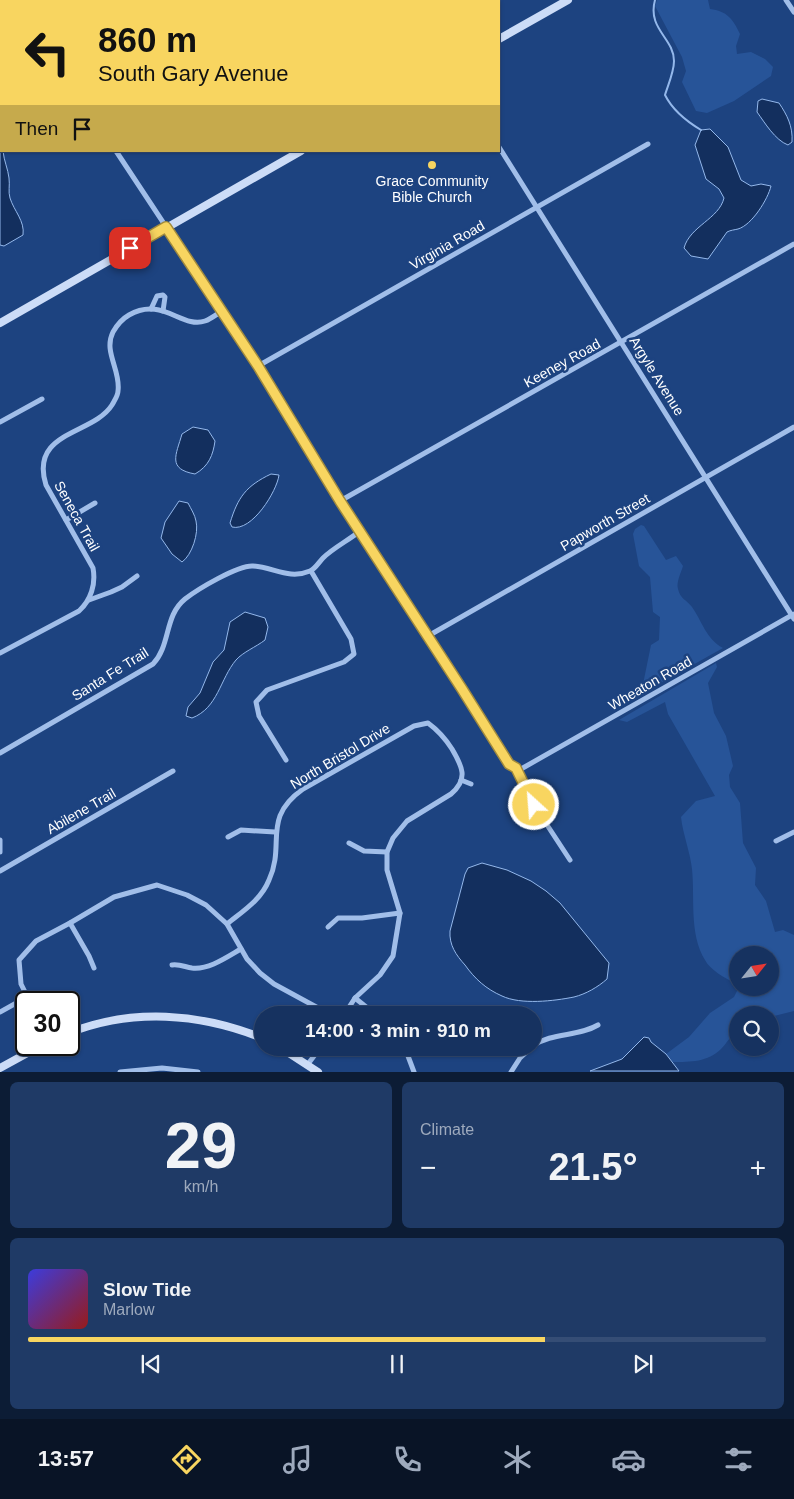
<!DOCTYPE html>
<html lang="en">
<head>
<meta charset="utf-8">
<style>
  body { margin:0; font-family:Helvetica,sans-serif; background:#1f3a66; color:#f1f3f6; height:100vh; display:flex; flex-direction:column; font-size:19px; white-space:nowrap }
  * { box-sizing:border-box; margin:0 }
  p { font-size:16px; color:#9eaabd }
  .icon { flex:none; width:28px; height:28px; fill:none; stroke:currentColor; stroke-width:2; stroke-linecap:round; stroke-linejoin:round }
  .map { position:relative; height:1072px; overflow:hidden }
  .sheet { display:flex; flex-direction:column; gap:10px; padding:10px; background:#0c1c35; flex:1 }
  .sheet>* { flex:none }
  .hud { position:absolute; left:0px; top:0px; width:500px; height:152px; box-shadow:0 1px 4px #0004,0 0 0 1px #354d75; background:#f8d560; color:#111; overflow:hidden }
  .needle { width:32px; rotate:60deg }
  .buttons { position:absolute; left:729px; top:946px; display:grid; gap:10px }
  .buttons a { display:grid; place-items:center; width:50px; height:50px; border-radius:50%; background:#163260; box-shadow:0 1px 4px #0004,0 0 0 1px #354d75; font-size:25px }
  .speed { position:absolute; left:15px; top:991px; display:flex; gap:10px; font-size:25px; font-weight:700; text-align:center }
  .speed>* { display:grid; place-content:center; width:65px; height:65px; border-radius:50%; background:#163260; box-shadow:0 1px 4px #0004,0 0 0 1px #354d75; line-height:1 }
  .speed .limit { border:2px solid #111; border-radius:8px; background:#fff; color:#111 }
  .pin { position:absolute; display:grid; place-items:center; width:42px; height:42px; color:#fff; margin:-21px; border-radius:10px; box-shadow:0 2px 8px #0006 }
  .me { position:absolute; width:55px; margin:-28px; rotate:334deg; stroke-linejoin:round; filter:drop-shadow(0 0 4px #0008) }
  .turn { display:flex; align-items:center; gap:18px; height:105px; padding:0 15px; font-size:22px }
  .turn .icon { width:65px; height:65px; stroke-width:2.5 }
  .turn b { display:block; font-size:35px; line-height:42px }
  .then { display:flex; align-items:center; height:48px; padding:0 15px; background:#0003; gap:10px; font-size:19px }
  .big { font-size:38px; font-weight:700; line-height:1.1 }
  .sheet .card { flex:1; display:flex; flex-direction:column; justify-content:center; gap:8px; min-width:0; padding:0 18px; border-radius:8px; background:#1f3a66 }
  .sheet .dial { align-items:center; gap:0 }
  .dial b { font-size:65px; line-height:1 }
  .song { display:flex; align-items:center; gap:15px }
  .cover { width:60px; height:60px; border-radius:8px; background:linear-gradient(135deg,hsl(240 70% 55%),hsl(0 70% 35%)) }
  .played { height:5px; border-radius:2px; background:linear-gradient(90deg,#f8d560 70%,#354d75 70%) }
  .keys { display:flex; justify-content:space-around; direction:ltr }
  .heat { display:flex; justify-content:space-between; align-items:center; font-size:28px; direction:ltr }
  .sheet .tiles { flex:1; display:grid; gap:10px; grid-template-columns:1fr 1fr }
  .card:last-child { grid-column:span 2 }
  .trip { position:absolute; left:254px; top:1006px; width:288px; height:50px; border-radius:25px; background:#163260; box-shadow:0 1px 4px #0004,0 0 0 1px #354d75; font-weight:700; line-height:50px; text-align:center }
  .dock { display:flex; height:80px; justify-content:space-around; align-items:center; background:#091426; color:#9eaabd }
  .dock .icon { width:35px; height:35px }
  .dock .on { color:#f8d560 }
  .dock b { font-size:22px; color:#f1f3f6 }
  .map>svg:first-child { display:block }
  .green { fill:#275498; fill-rule:evenodd }
  .water { fill:#132f5e; stroke:#94b8eb }
  .lines { fill:none; stroke-linecap:round; stroke-linejoin:round }
  .stream { stroke:#94b8eb; stroke-width:2 }
  .street { stroke:#a1bee9; stroke-width:5 }
  .secondary { stroke:#ccdcf7; stroke-width:8 }
  .route-casing { stroke:#a18a3e; stroke-width:12 }
  .route { stroke:#f8d560; stroke-width:9 }
  .poi-dot { fill:#f8d560; stroke:#1d4380; stroke-width:2 }
  .labels { text-anchor:middle; dominant-baseline:central; stroke-width:5; stroke-linejoin:round; paint-order:stroke }
  .poi-label { font-size:14px; fill:#fff; stroke:#1d4380 }
  .street-label { font-size:14px; fill:#fff; stroke:#1d4380 }
</style>
</head>
<body>
<div class="map">
<svg width="794" height="1072" viewBox="0 0 794 1072">
  <rect width="100%" height="100%" fill="#1d4380"/>
  <g class="green">
    <path d="M657,0H708L710,9C727,11 733,19 740,34L736,46L737,54L751,52L765,59L773,67L771,76L734,101L707,113L696,111L682,82L686,71L682,57L655,6Z"/>
    <path d="M641,525L644,526L666,560L676,556L683,566C681,573 676,582 678,589C680,599 687,600 692,607C702,621 706,639 723,648L641,694L651,645L659,640L660,617L653,612L650,577L639,566L633,534L635,529Z"/>
    <path d="M716,663L717,667L708,683L714,713L726,736L733,766L729,775L730,787L740,803L743,843L756,868L755,885L766,901L775,932L783,930L794,935V1011L770,1017V1015H738L737,1032C730,1036 727,1043 721,1049C708,1062 690,1062 673,1062L666,1054L689,1037L710,1013L734,997L738,989L735,983C725,978 710,970 705,960C689,934 695,898 692,869C690,851 683,835 681,817L696,801L715,796L668,714L665,702L627,722L619,720ZM738,955H770V988H738Z"/>
  </g>
  <g class="water">
    <path d="M762,99L779,103C787,115 793,126 792,142L788,145C775,140 765,123 757,112L758,101Z"/>
    <path d="M710,129L728,147L741,180L751,186L761,184L771,186C768,199 752,225 738,229C734,230 731,230 727,232L708,259L691,256L684,248C690,226 719,219 724,198L719,189L706,179L695,145L701,130Z"/>
    <path d="M0,146L1,151H3C4,161 8,169 9,178C10,185 8,192 10,198C14,211 25,221 23,235L4,246L0,245Z"/>
    <path d="M193,427L208,430L215,441C213,455 209,466 195,474C167,469 176,455 182,434Z"/>
    <path d="M271,474L279,475C277,491 252,532 232,527L230,523C238,497 246,486 271,474Z"/>
    <path d="M179,501L188,503C191,509 195,515 196,521C199,533 192,555 182,562L172,554L161,538L165,522Z"/>
    <path d="M245,612L265,618L268,627L265,640C256,647 243,652 236,660C220,679 218,708 192,718L186,716L188,707L200,693L213,662L224,650L230,622Z"/>
    <path d="M482,863L507,870L531,881L546,891L560,903L609,963L607,979C598,987 586,994 574,997C554,1001 521,1005 502,996C486,989 475,979 465,965C456,955 449,945 450,931L465,874L468,868Z"/>
    <polygon points="644,1037 649,1038 651,1042 666,1054 679,1071 590,1071 622,1059"/>
  </g>
  <g class="lines">
    <path class="stream" d="M655,0C647,29 674,38 674,61C674,72 668,85 665,95C673,111 686,121 701,130"/>
    <g class="street">
      <polyline points="21,0 22,1"/>
      <polyline points="157,0 158,1"/>
      <polyline points="344,0 345,1"/>
      <polyline points="786,0 794,12"/>
      <polyline points="295,1 297,0"/>
      <polyline points="461,1 463,0"/>
      <polyline points="0,85 1,84"/>
      <polyline points="499,147 794,619"/>
      <polyline points="116,151 258,366 340,501 462,689 509,764 516,768 534,805 570,860"/>
      <polyline points="151,309 157,296 163,295 165,297 163,311"/>
      <polyline points="258,366 648,144"/>
      <polyline points="0,422 42,399"/>
      <polyline points="340,501 794,244"/>
      <polyline points="66,520 95,503"/>
      <polyline points="89,600 111,592 122,587 137,576"/>
      <polyline points="428,636 794,427"/>
      <path d="M0,653L79,611C91,600 96,584 93,568L46,485C29,431 93,435 112,405C114,401 118,396 118,391C121,370 103,352 113,332C117,325 122,319 129,315C162,296 182,329 205,321C211,319 217,314 222,311"/>
      <path d="M0,753L153,664C171,645 164,616 185,599C198,589 238,565 253,566C273,567 289,580 310,571C315,569 319,562 323,558C333,548 349,540 360,531"/>
      <polyline points="286,760 259,716 256,702 267,690 344,662 354,654 351,639 311,571"/>
      <polyline points="516,768 521,769 794,614"/>
      <polyline points="461,780 471,784"/>
      <polyline points="228,837 241,830 275,832"/>
      <polyline points="0,840 0,852"/>
      <polyline points="776,841 794,832"/>
      <polyline points="349,843 364,851 387,852"/>
      <polyline points="0,871 173,771"/>
      <polyline points="70,923 89,956 94,968"/>
      <path d="M227,924C243,911 261,900 269,880C286,843 261,819 303,789L414,726L428,723C439,731 445,738 452,749C462,766 469,779 451,794L407,821L393,838L387,852V870L400,913L393,956L380,975L355,998L344,1015"/>
      <polyline points="328,927 338,918 362,918 400,913"/>
      <path d="M172,965C180,964 185,967 192,968C209,970 227,957 241,949"/>
      <polyline points="355,998 376,1015"/>
      <polyline points="30,1002 21,984 19,960 36,941 70,923 114,897 157,885 187,895 206,905 227,924 247,959 260,973 274,984 331,1015"/>
      <polyline points="0,1012 27,997"/>
      <path d="M532,1046C553,1032 578,1037 598,1025"/>
      <polyline points="405,1048 414,1072"/>
      <polyline points="308,1064 320,1048"/>
      <polyline points="120,1072 162,1068 198,1072"/>
      <polyline points="511,1072 520,1058 531,1048"/>
    </g>
    <g class="secondary">
      <polyline points="499,39 568,0"/>
      <polyline points="0,323 301,151"/>
      <path d="M69,1033C132,1008 200,1013 262,1038"/>
      <polyline points="281,1048 318,1072"/>
      <polyline points="0,1068 42,1045"/>
    </g>
  </g>
  <g class="lines">
    <defs>
      <polyline id="route" points="130,248 166,227 258,366 340,501 462,689 509,764 516,768 534,805"/>
    </defs>
    <use href="#route" class="route-casing"/>
    <use href="#route" class="route"/>
  </g>
  <circle class="poi-dot" cx="432" cy="165" r="5"/>
  <g class="labels">
    <g class="poi-label">
      <text x="432" y="181">Grace Community<tspan x="432" dy="16">Bible Church</tspan></text>
    </g>
    <g class="street-label">
      <text transform="translate(447 245) rotate(-30)">Virginia Road</text>
      <text transform="translate(562 363) rotate(-29)">Keeney Road</text>
      <text transform="translate(657 376) rotate(58)">Argyle Avenue</text>
      <text transform="translate(77 516) rotate(61)">Seneca Trail</text>
      <text transform="translate(605 522) rotate(-30)">Papworth Street</text>
      <text transform="translate(110 674) rotate(-32)">Santa Fe Trail</text>
      <text transform="translate(650 683) rotate(-30)">Wheaton Road</text>
      <text transform="translate(340 756) rotate(-31)">North Bristol Drive</text>
      <text transform="translate(81 811) rotate(-30)">Abilene Trail</text>
    </g>
  </g>
</svg>
<div class="buttons">
<a><svg class="needle" viewBox="-14 -14 28 28"><path d="M0-13l5 13h-10z" fill="#e53935"/><path d="M0 13l5-13h-10z" fill="#9eaabd"/></svg></a>
<a><svg class="icon" aria-label="search" viewBox="0 0 24 24"><circle cx="10" cy="10" r="6"/><path d="M15 15l6 6"/></svg></a>
</div>
<div class="speed"><div class="limit">30</div></div>
<div class="pin" style="left:130px;top:248px;background:#d93025"><svg class="icon" aria-label="arrive" viewBox="0 0 24 24"><path d="M6 21V4h12l-3 4 3 4H6"/></svg></div>
<svg class="me" style="left:534px;top:805px" viewBox="-20 -20 40 40"><circle r="17" fill="#f8d560" stroke="#fff" stroke-width="3"/><path d="M0-11L8 9 0 5-8 9z" fill="#fff"/></svg>
<div class="trip">14:00 · 3 min · 910 m</div>
<div class="hud">
<div class="turn"><svg class="icon" aria-label="left" viewBox="0 0 24 24"><path d="M17 20v-9H6M10 6l-5 5 5 5"/></svg><div><b>860 m</b>South Gary Avenue</div></div>
<div class="then">Then<svg class="icon" aria-label="arrive" viewBox="0 0 24 24"><path d="M6 21V4h12l-3 4 3 4H6"/></svg></div>
</div>
</div>
<section class="sheet">
<div class="tiles">
<div class="card dial"><b>29</b><p>km/h</p></div>
<div class="card"><p>Climate</p>
<div class="heat"><a>−</a><b class="big">21.5°</b><a>+</a></div>
</div>
<div class="card">
<div class="song"><i class="cover"></i><div><b>Slow Tide</b><p>Marlow</p></div></div>
<div class="played"></div>
<div class="keys"><svg class="icon" aria-label="previous" viewBox="0 0 24 24"><path d="M18 5L8 12l10 7zM5 5v14"/></svg><svg class="icon" aria-label="pause" viewBox="0 0 24 24"><path d="M8 5v14M16 5v14"/></svg><svg class="icon" aria-label="next" viewBox="0 0 24 24"><path d="M6 5l10 7-10 7zM19 5v14"/></svg></div>
</div>
</div>
</section>
<nav class="dock">
<b>13:57</b>
<svg class="icon on" aria-label="directions" viewBox="0 0 24 24"><path d="M12 3l9 9-9 9-9-9zM9 14v-3h6M13 9l2 2-2 2"/></svg>
<svg class="icon" aria-label="music" viewBox="0 0 24 24"><path d="M9 18V5l10-2v13"/><circle cx="6" cy="18" r="3"/><circle cx="16" cy="16" r="3"/></svg>
<svg class="icon" aria-label="phone" viewBox="0 0 24 24"><path d="M5 4h4l2 5-3 2q2 4 5 5l2-3 5 2v4C11 20 4 13 5 4z"/></svg>
<svg class="icon" aria-label="climate" viewBox="0 0 24 24"><path d="M12 3v18M4 7l16 10M4 17L20 7"/></svg>
<svg class="icon" aria-label="car" viewBox="0 0 24 24"><path d="M5 17H2v-5l4-1 3-4h7l3 4 3 1v5h-3M9 17h6M6 11h13"/><circle cx="7" cy="17" r="2"/><circle cx="17" cy="17" r="2"/></svg>
<svg class="icon" aria-label="filters" viewBox="0 0 24 24"><path d="M4 7h16M4 17h16"/><circle cx="9" cy="7" r="2"/><circle cx="15" cy="17" r="2"/></svg>
</nav>
</body>
</html>
